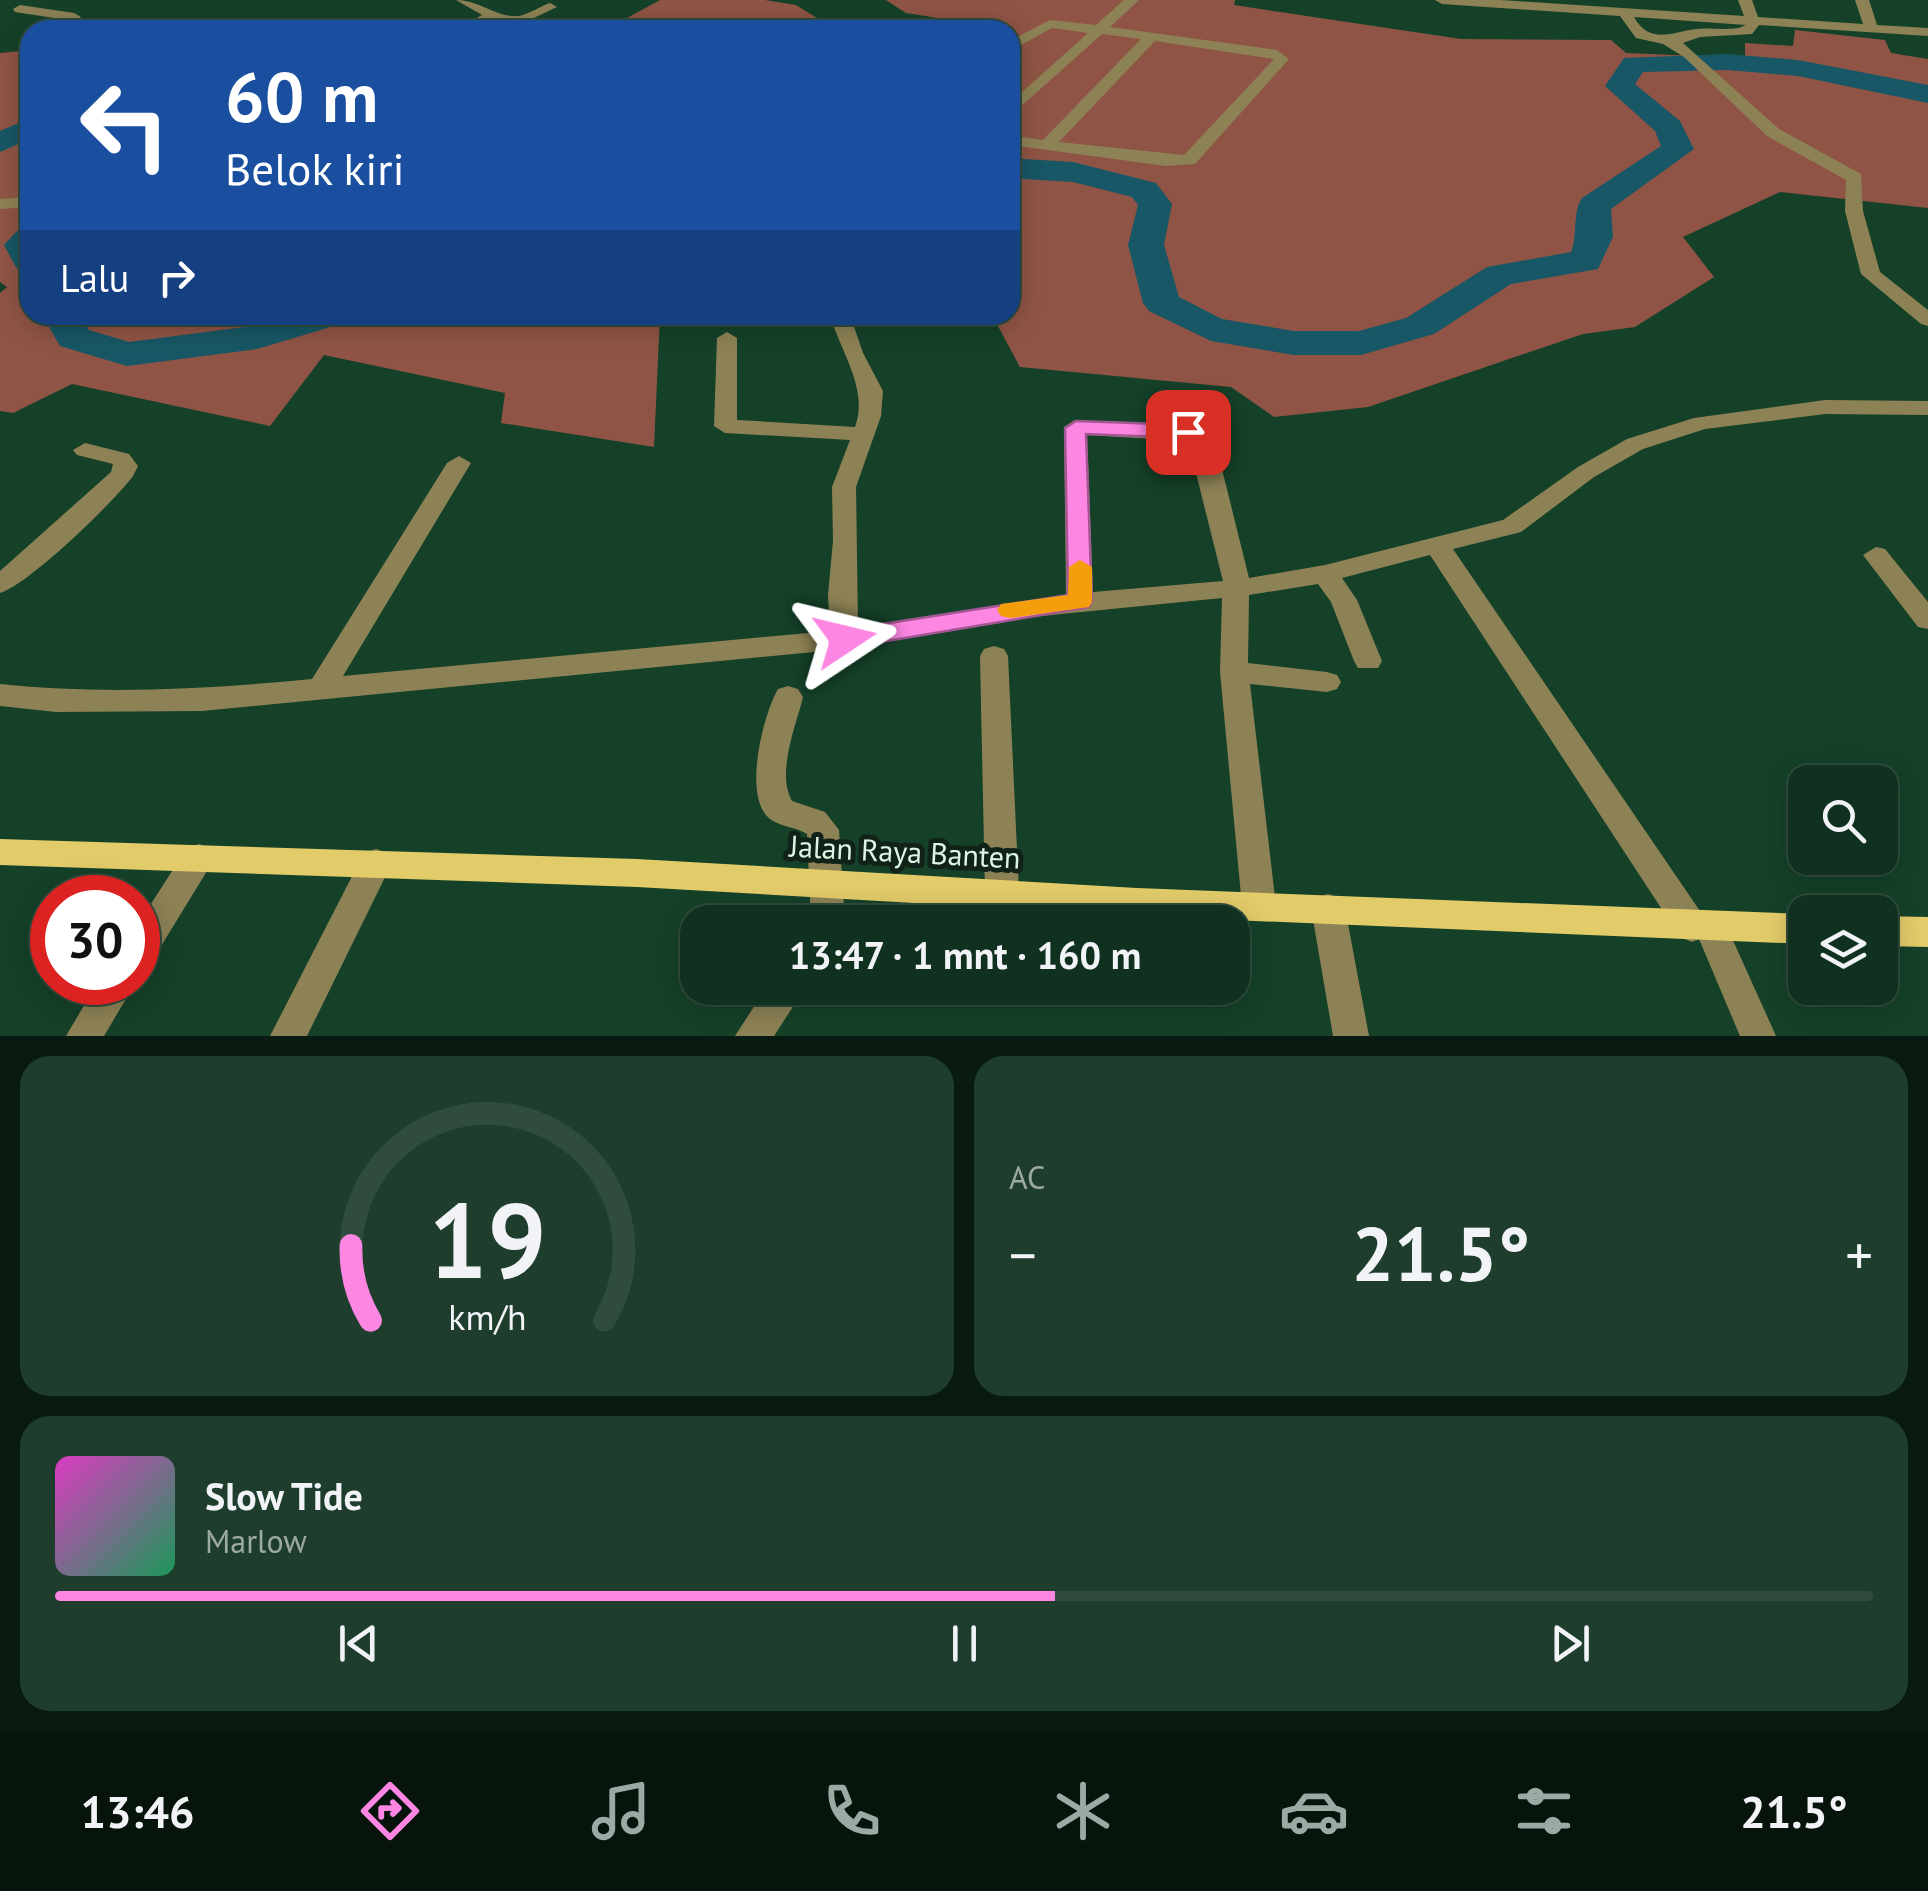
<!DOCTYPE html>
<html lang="id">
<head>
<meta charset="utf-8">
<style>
  body { margin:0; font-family:"PT Sans",sans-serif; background:#1e3d2c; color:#f1f3f6; height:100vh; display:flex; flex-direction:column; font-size:38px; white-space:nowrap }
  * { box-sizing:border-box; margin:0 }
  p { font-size:32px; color:#9ca9a4 }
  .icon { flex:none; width:55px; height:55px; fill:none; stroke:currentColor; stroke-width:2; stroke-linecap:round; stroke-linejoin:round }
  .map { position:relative; height:1036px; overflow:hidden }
  .drawer { display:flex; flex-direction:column; gap:20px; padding:20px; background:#091b11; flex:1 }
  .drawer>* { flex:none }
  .guide { position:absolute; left:20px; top:20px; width:1000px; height:305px; border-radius:30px; box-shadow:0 5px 25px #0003,0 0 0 2px #304c3d; background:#1a4fa0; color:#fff; overflow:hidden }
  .buttons { position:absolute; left:1788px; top:765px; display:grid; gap:20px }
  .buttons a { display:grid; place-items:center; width:110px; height:110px; border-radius:20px; background:#10311f; box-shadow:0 5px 25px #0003,0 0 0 2px #304c3d; font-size:50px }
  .speed { position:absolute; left:30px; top:875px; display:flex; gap:20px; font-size:50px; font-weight:700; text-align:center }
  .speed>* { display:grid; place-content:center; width:130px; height:130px; border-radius:50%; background:#10311f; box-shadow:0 5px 25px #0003,0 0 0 2px #304c3d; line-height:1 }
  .speed .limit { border:15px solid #d22; background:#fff; color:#111 }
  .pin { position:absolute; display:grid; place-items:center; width:85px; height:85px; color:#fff; margin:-42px; border-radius:20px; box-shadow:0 5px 15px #0006 }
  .me { position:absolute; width:110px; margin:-55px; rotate:80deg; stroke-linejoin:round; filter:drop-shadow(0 0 8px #0008) }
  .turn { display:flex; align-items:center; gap:35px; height:210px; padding:0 40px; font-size:45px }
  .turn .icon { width:130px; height:130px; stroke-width:2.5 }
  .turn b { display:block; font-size:70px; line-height:85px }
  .then { display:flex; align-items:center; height:95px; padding:0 40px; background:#0003; gap:20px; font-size:38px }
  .big { font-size:75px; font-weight:600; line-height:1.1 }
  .drawer .tile { flex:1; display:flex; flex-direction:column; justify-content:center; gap:15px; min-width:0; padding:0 35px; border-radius:30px; background:#1e3d2c }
  .drawer .dial { align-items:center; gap:0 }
  .dial svg { height:260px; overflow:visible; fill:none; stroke:#304c3d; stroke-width:7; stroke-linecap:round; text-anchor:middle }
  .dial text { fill:#f1f3f6; stroke:none }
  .song { display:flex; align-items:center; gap:30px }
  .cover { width:120px; height:120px; border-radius:15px; background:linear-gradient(135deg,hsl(310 70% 55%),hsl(150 70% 35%)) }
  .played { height:10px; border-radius:5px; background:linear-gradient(90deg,#fd86e3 55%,#304c3d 55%) }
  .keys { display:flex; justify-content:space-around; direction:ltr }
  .heat { display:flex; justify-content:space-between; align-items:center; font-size:55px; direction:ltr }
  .drawer .tiles { flex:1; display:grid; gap:20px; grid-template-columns:1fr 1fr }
  .tile:last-child { grid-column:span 2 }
  .trip { position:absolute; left:680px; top:905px; width:570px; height:100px; border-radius:30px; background:#10311f; box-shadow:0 5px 25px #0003,0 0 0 2px #304c3d; font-weight:600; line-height:100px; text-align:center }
  .tab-bar { display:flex; height:160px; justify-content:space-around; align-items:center; background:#06140c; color:#9ca9a4 }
  .tab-bar .icon { width:70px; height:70px }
  .tab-bar .on { color:#fd86e3 }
  .tab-bar b { font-size:45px; color:#f1f3f6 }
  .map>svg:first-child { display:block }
  .forest { fill:#8f5445 }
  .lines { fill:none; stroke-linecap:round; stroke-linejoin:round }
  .river { fill:#185765; fill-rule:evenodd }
  .minor { fill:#8d8255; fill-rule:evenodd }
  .major { fill:#e2cb69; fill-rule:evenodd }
  .route { fill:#fd86e3; stroke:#a45794; stroke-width:2.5 }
  .slow { fill:#f59e0b }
  .labels { text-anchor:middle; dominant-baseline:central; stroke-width:10; stroke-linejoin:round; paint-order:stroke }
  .near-street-label { font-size:30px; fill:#ddf5e5; stroke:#112318 }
</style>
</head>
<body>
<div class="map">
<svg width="1928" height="1036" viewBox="0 0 1928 1036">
  <rect width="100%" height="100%" fill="#154129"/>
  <g class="forest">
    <polygon points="660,0 765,0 796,5 828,25 866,30 605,30"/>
    <polygon points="886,0 1235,0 1234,5 1461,39 1611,40 1626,53 1745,58 1745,43 1793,46 1795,30 1885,40 1891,53 1928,59 1928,208 1780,192 1683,237 1714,277 1635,327 1583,334 1368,407 1274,417 1231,387 1020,367 992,315 1010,315 1010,30 972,30 976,24 906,13"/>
    <polygon points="30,50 30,315 660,315 654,447 501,423 505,393 324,355 270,426 72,384 13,413 0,411 0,293 7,287 0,282 0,53"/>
  </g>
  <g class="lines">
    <g class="river">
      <path d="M1727,54L1798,60L1928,85V103L1798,76L1727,70L1643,72L1635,84L1680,121L1694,149L1611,209L1613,237L1598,269L1511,284L1434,334L1361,355H1294L1211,341L1149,311L1143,303L1128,245L1138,205L1132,197L1073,182L1010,178V158L1073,162L1156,183L1172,204L1164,245L1179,297L1222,319L1294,331H1359L1406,318L1487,267L1571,252C1578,235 1572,213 1582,198L1661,146L1655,131L1605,86L1624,58Z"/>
      <polygon points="30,118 30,139 0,152 0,131"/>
      <polygon points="30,228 30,272 17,269 4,245 17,231"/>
      <polygon points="42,315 80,315 89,330 129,342 252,326 289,315 349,315 344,323 257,349 127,366 60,346"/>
    </g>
    <g class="minor">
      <path d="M456,0C479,0 497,18 519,16C529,14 541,6 550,3L557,7L521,24L494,19L474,30H456L482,15Z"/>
      <path d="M1124,0H1139L1110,27L1277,50L1289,59L1195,164L1166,166L1010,145V135L1043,140L1141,39L1102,34L1010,116V103L1088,33L1052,28L1010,51V41L1050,20L1096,25ZM1155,41L1274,59L1184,155L1059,142Z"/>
      <path d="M1435,0H1501L1744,16L1738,0H1752L1758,17L1863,24L1855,0H1869L1877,25L1928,28V36L1759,25L1752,34L1700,37L1683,43L1779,129L1861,174L1863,211L1880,272L1928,310V326L1921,324L1861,274L1845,211L1846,180L1767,136L1684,57L1663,44L1636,38L1620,16L1442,4ZM1634,17L1746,25C1734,32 1714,27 1698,29C1673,31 1650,46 1634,17Z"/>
      <polygon points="20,5 74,13 81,17 74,21 15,12 13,9"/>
      <polygon points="30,197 30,207 0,209 0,199"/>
      <path d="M830,315H850L863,353L883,391L881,416L856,487L858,627L1066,595L1064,427L1075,420L1203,429L1216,445L1249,578L1325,565L1503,520L1578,467L1627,439L1694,418L1825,400L1928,401V415L1825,414L1705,429L1643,449L1594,477L1521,532L1453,549L1702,914L1710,911L1722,916L1776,1036H1740L1699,939L1692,942L1680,937L1430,555L1342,578L1357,600L1382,661L1378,668H1358L1354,661L1331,602L1318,584L1249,595L1248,663L1327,672L1337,675L1341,682L1337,689L1327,692L1250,684L1276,906L1271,916L1259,920L1247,916L1242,906L1220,672L1222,598L1002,620L845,649L202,711L56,712L0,706V684C104,695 208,689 312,679L447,463L459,456L471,463L343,676L830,631L828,595L833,541L832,487L850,440L725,433L714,426L717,338L727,332L737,338V420L855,427C869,389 841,353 830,315ZM1087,435L1188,441L1223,581L1093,592Z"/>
      <path d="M85,443L129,454L138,466L133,476C114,502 28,585 0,593V571L111,472L113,464L77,455L73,450Z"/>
      <polygon points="1876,547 1885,549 1928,602 1928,629 1918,627 1863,555"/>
      <polygon points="994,646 1004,649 1008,656 1019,893 1014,903 1002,907 990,903 985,893 980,656 984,649"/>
      <path d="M788,686L798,689L803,697C796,726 776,773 792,801L825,812L839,830L845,922H811L807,834C796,827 781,827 770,819C742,797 763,715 778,689Z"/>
      <polygon points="199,844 211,848 215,858 150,964 138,968 138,924 187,848"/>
      <polygon points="376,849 388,853 392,863 307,1036 270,1036 364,853"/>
      <polygon points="1328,894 1340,898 1345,908 1369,1036 1333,1036 1311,908 1316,898"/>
      <polygon points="98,982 136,982 104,1036 66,1036"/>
      <polygon points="766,988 805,988 774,1036 735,1036"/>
    </g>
    <g class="major">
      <polygon points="0,839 637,859 1137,888 1805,914 1805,944 1137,916 637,887 0,865"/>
      <polygon points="1880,916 1928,917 1928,947 1880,946"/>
    </g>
  </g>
  <polygon class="route" points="1076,421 1188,425 1199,432 1188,438 1086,434 1092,602 1089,607 845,648 836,645 833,639 845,630 1068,595 1065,428"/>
  <polygon class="slow" points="1080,560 1092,567 1092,602 1089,607 1010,618 1001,616 997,610 1001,604 1068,595 1069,567"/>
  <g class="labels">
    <g class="near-street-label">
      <text transform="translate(905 851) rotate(3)">Jalan Raya Banten</text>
    </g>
  </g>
</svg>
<div class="buttons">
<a><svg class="icon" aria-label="search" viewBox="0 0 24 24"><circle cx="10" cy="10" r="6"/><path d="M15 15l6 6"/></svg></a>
<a><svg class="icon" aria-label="layers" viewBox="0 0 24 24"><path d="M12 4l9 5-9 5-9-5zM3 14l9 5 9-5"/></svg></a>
</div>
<div class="speed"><div class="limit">30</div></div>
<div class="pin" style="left:1188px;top:432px;background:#d93025"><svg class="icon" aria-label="arrive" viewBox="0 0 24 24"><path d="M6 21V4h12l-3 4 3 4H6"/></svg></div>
<svg class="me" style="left:845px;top:639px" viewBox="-20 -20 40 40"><path d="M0-17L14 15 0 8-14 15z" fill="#fd86e3" stroke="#fff" stroke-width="4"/></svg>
<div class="trip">13:47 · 1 mnt · 160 m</div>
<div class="guide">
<div class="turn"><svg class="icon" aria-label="left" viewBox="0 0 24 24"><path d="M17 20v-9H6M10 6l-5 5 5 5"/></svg><div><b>60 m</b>Belok kiri</div></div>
<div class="then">Lalu<svg class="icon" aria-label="right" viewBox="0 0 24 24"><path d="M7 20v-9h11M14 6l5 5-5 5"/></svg></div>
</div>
</div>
<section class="drawer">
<div class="tiles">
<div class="tile dial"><svg viewBox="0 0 100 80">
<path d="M14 69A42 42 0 1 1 86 69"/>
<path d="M14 69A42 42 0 0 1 8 46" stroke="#fd86e3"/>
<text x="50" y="56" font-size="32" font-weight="700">19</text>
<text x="50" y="72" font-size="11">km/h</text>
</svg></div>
<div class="tile"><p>AC</p>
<div class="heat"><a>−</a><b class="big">21.5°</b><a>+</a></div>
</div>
<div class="tile">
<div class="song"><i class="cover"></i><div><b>Slow Tide</b><p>Marlow</p></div></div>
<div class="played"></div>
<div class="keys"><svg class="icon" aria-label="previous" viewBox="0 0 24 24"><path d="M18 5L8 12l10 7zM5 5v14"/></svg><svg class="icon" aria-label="pause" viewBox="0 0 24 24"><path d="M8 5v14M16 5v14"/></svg><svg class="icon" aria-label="next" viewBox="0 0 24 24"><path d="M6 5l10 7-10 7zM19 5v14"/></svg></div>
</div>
</div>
</section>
<nav class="tab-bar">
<b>13:46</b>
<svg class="icon on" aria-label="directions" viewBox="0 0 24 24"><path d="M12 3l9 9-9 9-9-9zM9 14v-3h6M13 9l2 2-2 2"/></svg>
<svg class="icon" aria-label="music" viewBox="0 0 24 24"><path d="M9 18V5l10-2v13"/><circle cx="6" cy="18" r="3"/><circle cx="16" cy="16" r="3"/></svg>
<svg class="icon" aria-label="phone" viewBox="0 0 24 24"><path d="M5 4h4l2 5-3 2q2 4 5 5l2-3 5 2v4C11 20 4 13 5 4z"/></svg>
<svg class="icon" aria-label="climate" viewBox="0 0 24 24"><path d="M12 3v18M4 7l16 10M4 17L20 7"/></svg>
<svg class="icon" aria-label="car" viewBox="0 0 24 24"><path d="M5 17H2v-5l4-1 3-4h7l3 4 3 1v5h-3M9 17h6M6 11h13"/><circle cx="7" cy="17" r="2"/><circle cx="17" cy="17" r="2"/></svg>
<svg class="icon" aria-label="filters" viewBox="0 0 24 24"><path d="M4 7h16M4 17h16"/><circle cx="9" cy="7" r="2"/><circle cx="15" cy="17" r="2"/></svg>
<b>21.5°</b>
</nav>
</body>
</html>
